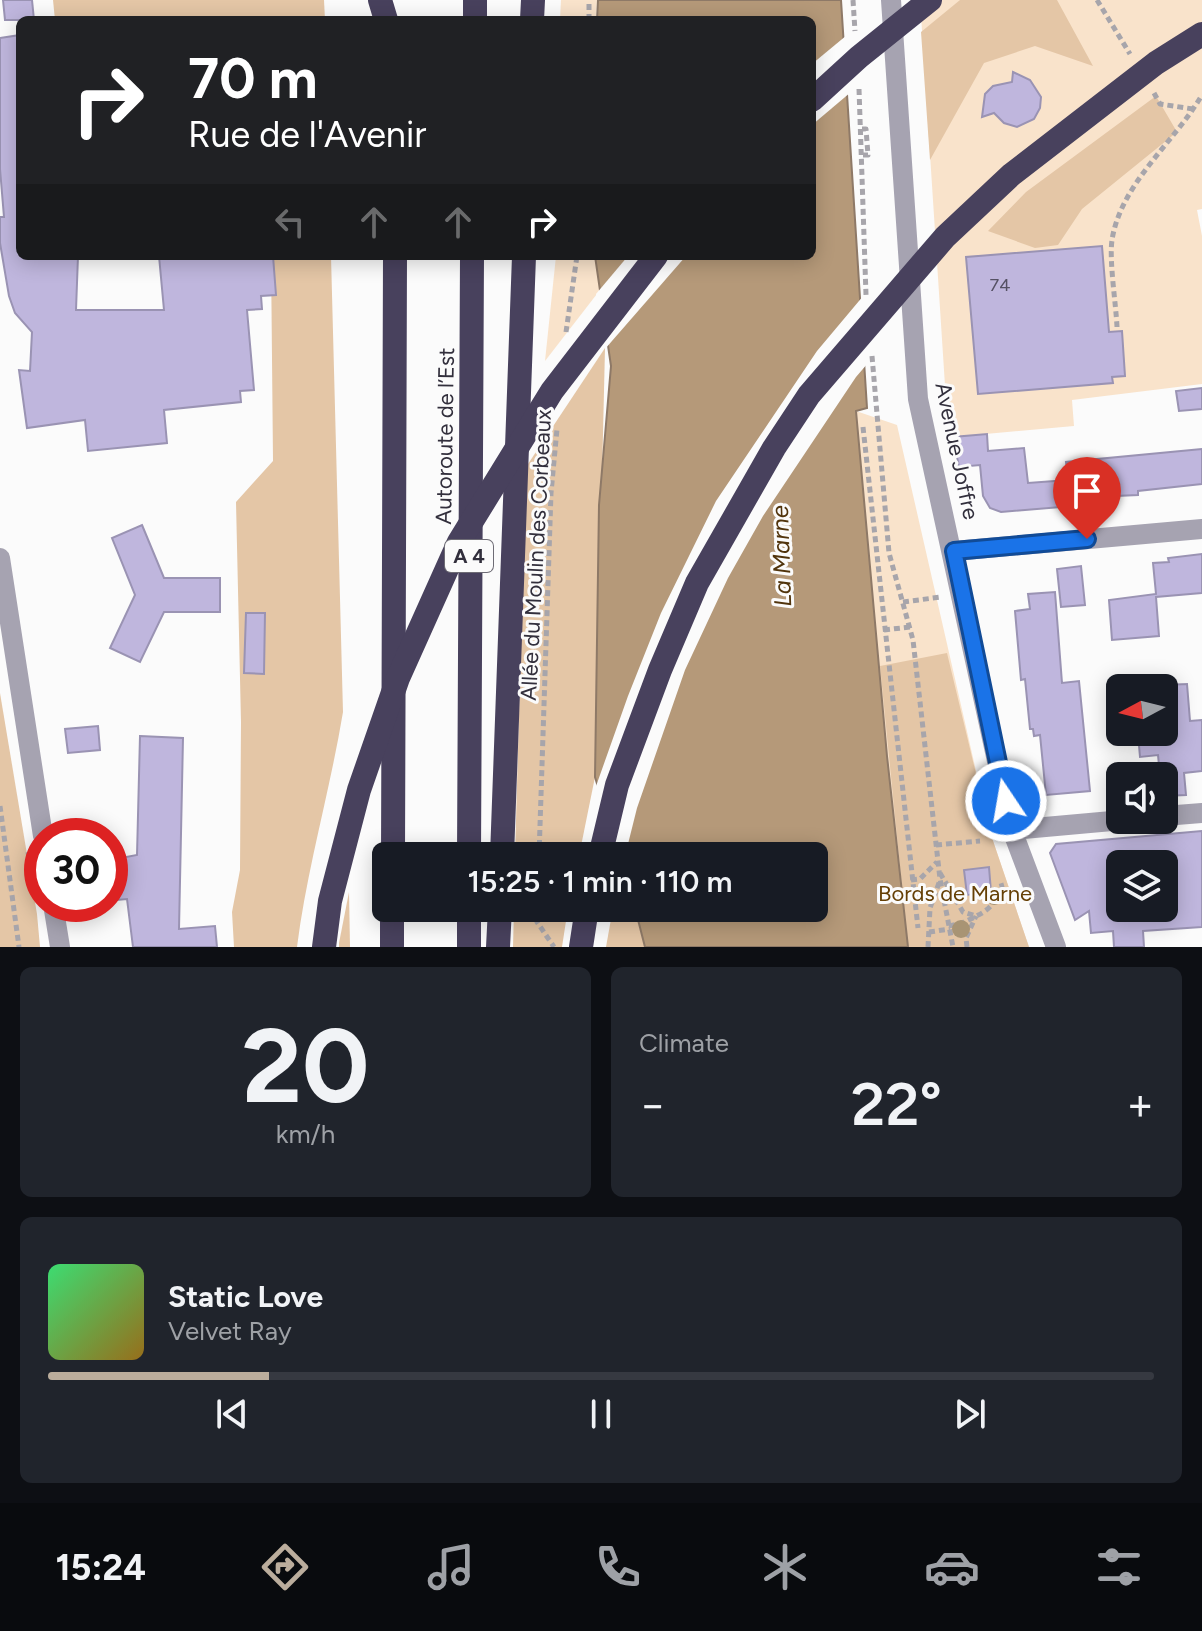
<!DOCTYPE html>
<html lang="en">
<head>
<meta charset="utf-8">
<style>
  body { margin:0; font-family:Figtree,sans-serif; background:#20242c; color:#f1f3f6; height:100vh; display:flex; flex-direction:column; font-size:30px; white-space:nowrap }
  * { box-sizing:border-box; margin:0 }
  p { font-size:26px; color:#9ea1a6 }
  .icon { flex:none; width:44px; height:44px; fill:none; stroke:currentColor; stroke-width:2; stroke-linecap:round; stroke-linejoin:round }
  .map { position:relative; height:947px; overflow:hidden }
  .panel { display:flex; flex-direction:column; gap:20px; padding:20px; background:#0d0f14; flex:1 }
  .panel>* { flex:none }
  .top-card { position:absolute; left:16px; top:16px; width:800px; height:244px; border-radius:12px; box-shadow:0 4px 20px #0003; background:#202124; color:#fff; overflow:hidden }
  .needle { width:52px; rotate:263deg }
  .controls { position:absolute; left:1106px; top:674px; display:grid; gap:16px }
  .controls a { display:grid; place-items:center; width:72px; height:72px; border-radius:12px; background:#171b24; box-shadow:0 4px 20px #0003; font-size:40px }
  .speed { position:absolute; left:24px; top:818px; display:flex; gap:16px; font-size:40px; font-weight:700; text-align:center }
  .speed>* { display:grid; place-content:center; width:104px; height:104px; border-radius:50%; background:#171b24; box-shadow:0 4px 20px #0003; line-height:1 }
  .speed .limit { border:12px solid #d22; background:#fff; color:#111 }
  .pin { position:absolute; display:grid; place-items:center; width:68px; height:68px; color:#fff; margin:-82px -34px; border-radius:50% 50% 50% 0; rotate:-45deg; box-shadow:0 0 8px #0007 }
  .pin .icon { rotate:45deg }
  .me { position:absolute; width:88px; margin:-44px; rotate:348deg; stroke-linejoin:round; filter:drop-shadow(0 0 6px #0008) }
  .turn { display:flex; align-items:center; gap:28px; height:168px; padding:0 40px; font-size:36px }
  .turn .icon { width:104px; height:104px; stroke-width:2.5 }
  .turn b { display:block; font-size:56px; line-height:68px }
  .lanes { display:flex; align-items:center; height:76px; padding:0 40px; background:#0003; justify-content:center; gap:40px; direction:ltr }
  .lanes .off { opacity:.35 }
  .big { font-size:60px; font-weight:600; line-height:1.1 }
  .panel .tile { flex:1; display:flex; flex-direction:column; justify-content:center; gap:12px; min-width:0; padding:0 28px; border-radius:12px; background:#20242c }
  .panel .dial { align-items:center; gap:0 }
  .dial b { font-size:104px; line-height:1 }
  .song { display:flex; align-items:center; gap:24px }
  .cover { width:96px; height:96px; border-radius:12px; background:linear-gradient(135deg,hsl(140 70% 55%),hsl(40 70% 35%)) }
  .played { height:8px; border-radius:4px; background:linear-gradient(90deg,#bbad9c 20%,#363941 20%) }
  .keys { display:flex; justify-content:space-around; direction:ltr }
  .heat { display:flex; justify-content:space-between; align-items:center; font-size:44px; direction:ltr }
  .panel .tiles { flex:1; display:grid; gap:20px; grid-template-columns:1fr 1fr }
  .tile:last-child { grid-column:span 2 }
  .trip { position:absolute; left:372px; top:842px; width:456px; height:80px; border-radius:12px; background:#171b24; box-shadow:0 4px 20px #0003; font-weight:600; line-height:80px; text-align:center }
  .menu { display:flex; height:128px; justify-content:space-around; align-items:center; background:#090b0e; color:#9ea1a6 }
  .menu .icon { width:56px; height:56px }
  .menu .active { color:#bbad9c }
  .menu b { font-size:36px; color:#f1f3f6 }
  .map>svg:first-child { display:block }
  .green { fill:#f9e3cb }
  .forest { fill:#e4c6a6 }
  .water { fill:#b59979; stroke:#8e7967; stroke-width:2 }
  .pier { fill:#fbfbfb }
  .building { fill:#bfb6dd; stroke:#9a93b3; stroke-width:2; fill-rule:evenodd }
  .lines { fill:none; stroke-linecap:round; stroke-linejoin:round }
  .path { stroke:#a7a5ab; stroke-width:5; stroke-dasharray:6 4; stroke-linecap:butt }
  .minor { stroke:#a6a3b1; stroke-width:20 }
  .tertiary { stroke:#a6a3b1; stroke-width:20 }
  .motorway { stroke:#48415d; stroke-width:24 }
  .motorway-bridge { stroke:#48415d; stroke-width:24 }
  .tree { fill:#a89474 }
  .route-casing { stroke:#114b97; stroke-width:20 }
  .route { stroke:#1a73e8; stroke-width:14 }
  .labels { text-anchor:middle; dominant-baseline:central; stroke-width:6; stroke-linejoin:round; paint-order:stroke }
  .number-label { font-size:18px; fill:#555164 }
  .shield { fill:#fbfbfb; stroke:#6e6c75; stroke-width:2 }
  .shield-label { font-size:20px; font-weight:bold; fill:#322f3c }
  .street-label { font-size:22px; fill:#322f3c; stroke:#fbfbfb }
  .park-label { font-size:22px; fill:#653f05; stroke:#fbfbfb }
  .water-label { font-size:24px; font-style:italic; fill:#51340c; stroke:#fbfbfb }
</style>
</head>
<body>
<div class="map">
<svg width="1202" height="947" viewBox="0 0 1202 947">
  <rect width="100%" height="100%" fill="#fbfbfb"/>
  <g class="green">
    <polygon points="561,0 597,0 596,20 560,20"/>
    <polygon points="920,0 1202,0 1202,209 1197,210 1202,236 1202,384 1072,400 1074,426 953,437 946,401"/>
    <polygon points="556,256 595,256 600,290 545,361"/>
    <polygon points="856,411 897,425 990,832 1029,947 908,947 887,756"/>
  </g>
  <g class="forest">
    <polygon points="53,0 324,0 325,20 55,20"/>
    <polygon points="960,0 1057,0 1093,66 1035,46 984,63 930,160 921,32"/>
    <polygon points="1156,96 1177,132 1082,209 1058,245 1035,248 988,231 1026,192"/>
    <path d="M271,256H331L343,712C330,791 307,868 297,947H234L232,912L240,870L241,722L236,502L273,461Z"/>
    <polygon points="605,348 595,777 579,856 515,856 526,467"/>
    <polygon points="947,653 990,832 1029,947 908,947 880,666"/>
    <polygon points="0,693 37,914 40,947 0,947"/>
    <polygon points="349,892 350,947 339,947 339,943"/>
    <polygon points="514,908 568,908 562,947 513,947"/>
    <polygon points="613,908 634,908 645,947 606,947"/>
  </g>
  <polygon class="water" points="598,0 841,0 867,408 856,411 887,756 908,947 645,947 635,908 814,908 814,856 619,856 595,777 599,505 611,366 595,256 812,256 812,20 597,20"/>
  <g class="pier">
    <polygon points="847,35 851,92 812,125 812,64"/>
    <polygon points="628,256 686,256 605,349 596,294"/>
    <polygon points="864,295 868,363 856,377 763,516 728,578 685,670 637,808 625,856 615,856 595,789 628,696 661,613 716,501 817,351"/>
  </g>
  <g class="building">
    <polygon points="3,0 32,0 34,20 5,20"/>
    <polygon points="20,35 20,256 78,256 76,310 164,310 159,256 273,256 276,295 261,296 262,309 247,310 254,390 240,391 241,402 164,410 167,443 88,451 85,420 27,428 19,370 30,371 32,332 15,313 9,296 0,243 0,217 4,217 0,169 0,38"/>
    <polygon points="1013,72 1030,80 1041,97 1040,108 1034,119 1017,127 1004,123 994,113 982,117 985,94 993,86 1012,82"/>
    <polygon points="1102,246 1109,332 1122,331 1125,376 1112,377 1113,383 978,394 966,257"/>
    <polygon points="1202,388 1202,409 1179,411 1176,391"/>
    <polygon points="987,434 988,451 1024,448 1028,483 1068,480 1066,462 1202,449 1202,484 1138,491 1138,495 1116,496 1116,501 1109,503 1001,512 990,508 983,496 980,465 959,467 953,437"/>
    <polygon points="142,525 164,578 220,578 220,612 164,612 140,662 110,648 135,595 112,538"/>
    <polygon points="1202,554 1202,593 1156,597 1159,636 1112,640 1109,600 1156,594 1153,563 1169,562 1168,558"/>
    <polygon points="1081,566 1085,605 1061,607 1057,569"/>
    <polygon points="1055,592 1062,683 1079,681 1090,791 1046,795 1040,735 1034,736 1033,729 1030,729 1025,679 1021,680 1015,611 1030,609 1028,594"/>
    <polygon points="246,613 265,613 264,674 244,673"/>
    <polygon points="1187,684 1190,721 1202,720 1202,771 1184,773 1186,795 1164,796 1164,776 1160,776 1158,755 1140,757 1138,734 1164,732 1164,685"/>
    <polygon points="98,726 100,750 68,753 65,729"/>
    <polygon points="140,736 183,738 179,929 215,926 217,947 133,947 127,899 117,900 110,860 137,855"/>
    <path d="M1202,831V927L1143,931L1144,947H1114L1113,931L1091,933L1089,911L1075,920L1050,853L1056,844ZM1164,855V908H1120V859Z"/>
    <polygon points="989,867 991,892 967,895 964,870"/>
  </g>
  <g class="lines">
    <g class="path">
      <polyline points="853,0 855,31"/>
      <polyline points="1097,0 1130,54"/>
      <polyline points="589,20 589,0"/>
      <polyline points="859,89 866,295"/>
      <polyline points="1154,93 1160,104 1193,109"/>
      <polyline points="862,129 866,129 868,155 863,155"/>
      <path d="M1117,327C1116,304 1109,261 1112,240C1121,183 1174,143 1202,95"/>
      <polyline points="566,332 577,256"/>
      <polyline points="872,356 889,553 913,640 940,879 953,947"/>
      <polyline points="863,427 918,928"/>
      <polyline points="903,602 941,597"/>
      <polyline points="884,630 910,627"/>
      <polyline points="0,806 19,947"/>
      <polyline points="936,845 980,841"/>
      <polyline points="28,852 35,893"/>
      <polyline points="539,856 551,493 557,429"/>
      <path d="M940,873L963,912L976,916C988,911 999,901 997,887L1004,885"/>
      <polyline points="911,880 920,879 937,862"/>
      <polyline points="537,908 537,922 554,947"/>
      <polyline points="949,926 962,923 975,917"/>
      <polyline points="929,932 950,929"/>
      <polyline points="928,947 930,908 940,880"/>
      <polyline points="967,947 966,938 976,916"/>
    </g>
    <g class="minor">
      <polyline points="891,0 918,399 1012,830 1056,947"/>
      <polyline points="954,551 1202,529"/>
      <polyline points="1164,816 1202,813"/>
      <polyline points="1012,830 1123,820"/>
    </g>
    <g class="tertiary">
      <polyline points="0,558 43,836"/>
      <polyline points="53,904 60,947"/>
    </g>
    <g class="motorway">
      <polyline points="380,0 386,20"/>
      <polyline points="475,20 475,0"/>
      <polyline points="532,20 533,0"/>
      <polyline points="393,856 395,256"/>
      <polyline points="469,856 472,256"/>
      <polyline points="502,856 524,256"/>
      <polyline points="469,908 469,947"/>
      <polyline points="392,947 392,908"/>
      <polyline points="498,947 500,908"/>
      <polyline points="581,947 587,908"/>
    </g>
    <g class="motorway-bridge">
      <polyline points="812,100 859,57 930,0"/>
      <polyline points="600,856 617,785 660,670 697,583 774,448 809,395 945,237 1011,175 1156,63 1202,34"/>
      <polyline points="324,947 330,901 359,790 398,678 459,542 552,391 656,256"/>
    </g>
  </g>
  <g class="tree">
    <circle cx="994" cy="896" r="9"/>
    <circle cx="961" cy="929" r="9"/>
  </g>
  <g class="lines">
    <defs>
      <polyline id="route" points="1006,801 954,551 1087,539"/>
    </defs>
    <use href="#route" class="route-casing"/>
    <use href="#route" class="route"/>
  </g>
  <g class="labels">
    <g class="number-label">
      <text x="1000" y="285">74</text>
    </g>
    <rect class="shield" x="445" y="540" width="48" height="32" rx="6"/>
    <g class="shield-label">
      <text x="469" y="556">A 4</text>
    </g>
    <g class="street-label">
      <text transform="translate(445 436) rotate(-89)">Autoroute de l’Est</text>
      <text transform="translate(957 451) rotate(78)">Avenue Joffre</text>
      <text transform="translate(536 555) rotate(-87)">Allée du Moulin des Corbeaux</text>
    </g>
    <g class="park-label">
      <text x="955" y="893">Bords de Marne</text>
    </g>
    <g class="water-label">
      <text transform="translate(781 556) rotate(-92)">La Marne</text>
    </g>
  </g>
</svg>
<div class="controls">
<a><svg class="needle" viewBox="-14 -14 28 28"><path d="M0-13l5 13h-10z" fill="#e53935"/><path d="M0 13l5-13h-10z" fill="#9ea1a6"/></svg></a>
<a><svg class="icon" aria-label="sound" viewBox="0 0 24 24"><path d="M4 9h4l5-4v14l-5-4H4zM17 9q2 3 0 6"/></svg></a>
<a><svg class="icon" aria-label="layers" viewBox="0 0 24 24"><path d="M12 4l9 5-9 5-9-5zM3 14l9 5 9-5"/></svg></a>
</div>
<div class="speed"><div class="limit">30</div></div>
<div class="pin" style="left:1087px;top:539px;background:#d93025"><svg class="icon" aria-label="arrive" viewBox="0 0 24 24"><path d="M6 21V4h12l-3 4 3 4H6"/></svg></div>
<svg class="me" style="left:1006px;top:801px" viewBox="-20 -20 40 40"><circle r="17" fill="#1a73e8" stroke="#fff" stroke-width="3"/><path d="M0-11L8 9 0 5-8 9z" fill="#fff"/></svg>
<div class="trip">15:25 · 1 min · 110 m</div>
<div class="top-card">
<div class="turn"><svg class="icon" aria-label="right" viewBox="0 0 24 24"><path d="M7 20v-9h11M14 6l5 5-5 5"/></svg><div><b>70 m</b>Rue de l'Avenir</div></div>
<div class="lanes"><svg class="icon off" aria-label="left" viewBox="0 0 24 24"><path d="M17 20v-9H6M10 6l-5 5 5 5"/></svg><svg class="icon off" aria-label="ahead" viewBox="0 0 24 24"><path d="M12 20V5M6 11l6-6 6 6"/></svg><svg class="icon off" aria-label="ahead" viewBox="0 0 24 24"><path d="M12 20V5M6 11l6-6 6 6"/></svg><svg class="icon" aria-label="right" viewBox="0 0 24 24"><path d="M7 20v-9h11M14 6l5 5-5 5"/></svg></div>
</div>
</div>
<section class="panel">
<div class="tiles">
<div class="tile dial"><b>20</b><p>km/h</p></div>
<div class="tile"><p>Climate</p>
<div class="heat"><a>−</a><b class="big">22°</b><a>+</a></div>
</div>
<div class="tile">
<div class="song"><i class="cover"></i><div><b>Static Love</b><p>Velvet Ray</p></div></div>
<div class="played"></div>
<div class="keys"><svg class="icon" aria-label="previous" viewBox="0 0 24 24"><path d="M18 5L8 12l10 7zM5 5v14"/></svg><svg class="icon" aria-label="pause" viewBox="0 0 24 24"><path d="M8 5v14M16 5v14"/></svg><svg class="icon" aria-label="next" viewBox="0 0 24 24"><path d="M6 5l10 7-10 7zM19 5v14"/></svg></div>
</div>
</div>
</section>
<nav class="menu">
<b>15:24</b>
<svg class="icon active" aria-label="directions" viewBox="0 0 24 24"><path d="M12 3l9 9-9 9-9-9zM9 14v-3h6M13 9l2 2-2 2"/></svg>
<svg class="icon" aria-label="music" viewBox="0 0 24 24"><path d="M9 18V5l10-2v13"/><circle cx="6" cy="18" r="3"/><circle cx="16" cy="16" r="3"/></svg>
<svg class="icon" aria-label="phone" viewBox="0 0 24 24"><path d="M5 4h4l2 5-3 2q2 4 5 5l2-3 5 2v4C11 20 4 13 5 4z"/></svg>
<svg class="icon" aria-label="climate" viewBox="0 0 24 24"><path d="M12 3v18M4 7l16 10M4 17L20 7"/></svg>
<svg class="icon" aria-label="car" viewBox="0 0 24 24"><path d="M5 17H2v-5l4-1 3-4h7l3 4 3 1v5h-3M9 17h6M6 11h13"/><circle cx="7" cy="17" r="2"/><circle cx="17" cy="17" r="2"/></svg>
<svg class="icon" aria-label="filters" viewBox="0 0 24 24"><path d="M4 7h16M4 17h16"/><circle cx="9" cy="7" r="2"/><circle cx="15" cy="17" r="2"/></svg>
</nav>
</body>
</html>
